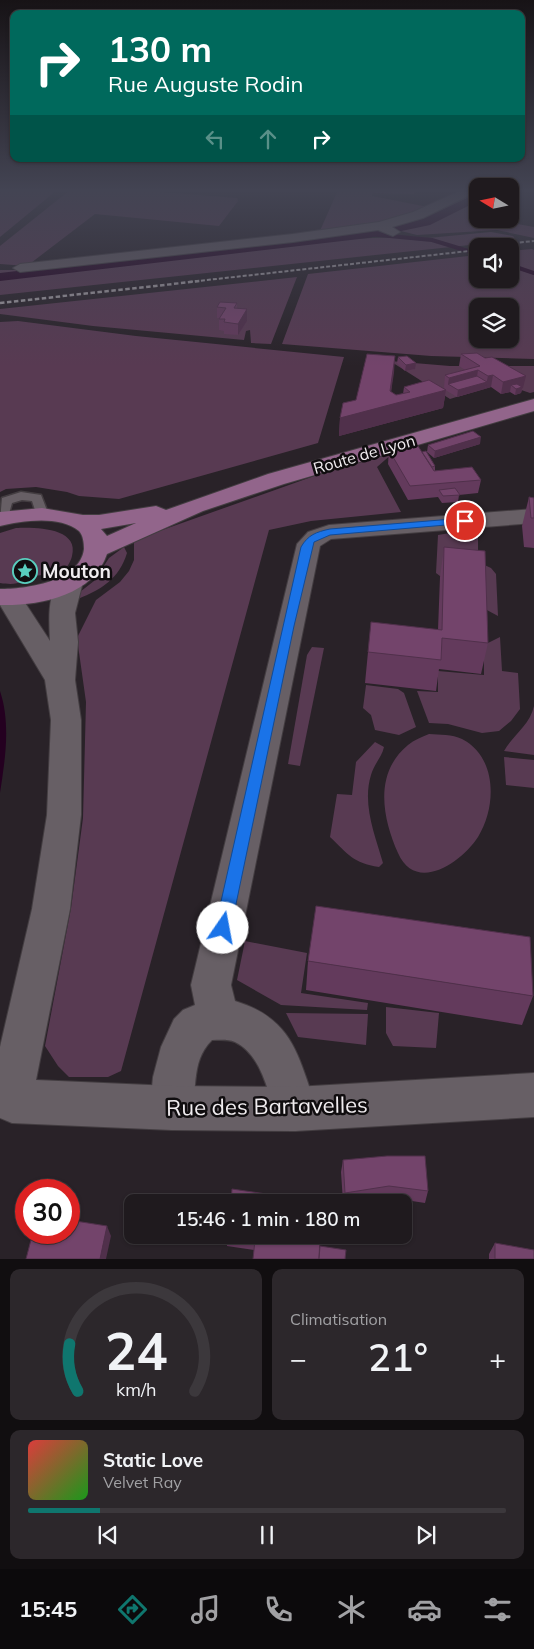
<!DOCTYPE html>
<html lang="fr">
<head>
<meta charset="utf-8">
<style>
  body { margin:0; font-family:Mulish,sans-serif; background:#2c272b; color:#f1f3f6; height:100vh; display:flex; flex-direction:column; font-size:19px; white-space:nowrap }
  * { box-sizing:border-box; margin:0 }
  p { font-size:16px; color:#a1a1a4 }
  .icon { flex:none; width:28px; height:28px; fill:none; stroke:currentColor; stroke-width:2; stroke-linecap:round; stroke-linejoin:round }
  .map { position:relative; height:1259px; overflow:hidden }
  .panel { display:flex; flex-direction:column; gap:10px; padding:10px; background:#110e10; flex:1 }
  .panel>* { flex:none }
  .banner { position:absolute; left:10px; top:10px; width:515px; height:152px; border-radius:10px; box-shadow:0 1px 4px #0004,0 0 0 1px #3c383c; background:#00695c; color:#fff; overflow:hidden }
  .needle { width:32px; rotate:280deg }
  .buttons { position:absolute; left:469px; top:178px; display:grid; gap:10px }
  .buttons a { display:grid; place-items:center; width:50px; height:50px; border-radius:10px; background:#1f1a1e; box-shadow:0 1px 4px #0004,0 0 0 1px #3c383c; font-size:25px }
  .speed { position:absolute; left:15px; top:1179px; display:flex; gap:10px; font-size:25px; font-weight:700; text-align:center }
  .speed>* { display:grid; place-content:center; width:65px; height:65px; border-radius:50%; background:#1f1a1e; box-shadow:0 1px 4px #0004,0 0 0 1px #3c383c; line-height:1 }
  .speed .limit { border:8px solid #d22; background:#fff; color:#111 }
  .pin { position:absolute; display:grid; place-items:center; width:42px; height:42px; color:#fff; margin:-21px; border:2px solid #fff; border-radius:50%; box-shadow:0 1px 5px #0007 }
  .me { position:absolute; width:55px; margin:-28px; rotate:12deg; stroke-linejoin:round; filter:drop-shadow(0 0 4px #0008) }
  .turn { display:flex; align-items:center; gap:18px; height:105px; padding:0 15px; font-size:22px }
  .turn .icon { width:65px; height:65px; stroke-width:2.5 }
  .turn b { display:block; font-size:35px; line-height:42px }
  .lanes { display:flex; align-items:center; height:48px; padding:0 15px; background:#0003; justify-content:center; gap:25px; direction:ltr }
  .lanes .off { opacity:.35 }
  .big { font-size:38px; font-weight:600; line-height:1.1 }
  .panel .card { flex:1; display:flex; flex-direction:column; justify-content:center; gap:8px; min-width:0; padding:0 18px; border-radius:10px; background:#2c272b }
  .panel .dial { align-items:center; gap:0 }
  .dial svg { height:130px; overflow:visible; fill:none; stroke:#3c383c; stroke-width:7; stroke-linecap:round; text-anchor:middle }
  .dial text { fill:#f1f3f6; stroke:none }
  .song { display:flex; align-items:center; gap:15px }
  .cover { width:60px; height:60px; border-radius:8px; background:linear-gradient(135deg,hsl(0 70% 55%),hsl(120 70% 35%)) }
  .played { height:5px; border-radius:2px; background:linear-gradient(90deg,#0f766e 15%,#3c383c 15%) }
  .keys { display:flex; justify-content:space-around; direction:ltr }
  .heat { display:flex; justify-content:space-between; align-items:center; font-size:28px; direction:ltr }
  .panel .tiles { flex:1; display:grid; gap:10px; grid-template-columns:1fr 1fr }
  .card:last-child { grid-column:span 2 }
  .trip { position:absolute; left:124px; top:1194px; width:288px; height:50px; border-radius:10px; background:#1f1a1e; box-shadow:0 1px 4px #0004,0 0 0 1px #3c383c; font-weight:600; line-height:50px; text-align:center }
  .dock { display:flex; height:80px; justify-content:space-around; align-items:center; background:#0c0a0c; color:#a1a1a4 }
  .dock .icon { width:35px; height:35px }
  .dock .selected { color:#0f766e }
  .dock b { font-size:22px; color:#f1f3f6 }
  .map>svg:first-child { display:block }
  .green { fill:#583a52; fill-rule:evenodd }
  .water { fill:#240020 }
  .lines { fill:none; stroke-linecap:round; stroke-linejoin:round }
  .stream { stroke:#240020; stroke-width:4 }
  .canal { fill:#240020; fill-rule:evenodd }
  .lane-casing { stroke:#433d41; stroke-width:3 }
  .street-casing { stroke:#433d41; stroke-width:2 }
  .secondary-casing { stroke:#433d41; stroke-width:2 }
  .primary-casing { stroke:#433d41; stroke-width:2 }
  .lane { fill:#675f65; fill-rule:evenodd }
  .street { fill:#675f65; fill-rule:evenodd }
  .secondary { fill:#675f65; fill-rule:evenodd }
  .primary { fill:#92658b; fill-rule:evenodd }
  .rail-far1 { stroke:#a49fa3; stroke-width:2; stroke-dasharray:4 2; stroke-linecap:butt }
  .rail { stroke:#a49fa3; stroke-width:2.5; stroke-dasharray:4.5 2.5; stroke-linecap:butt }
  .wall { fill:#633a5c }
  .shaded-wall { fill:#50304b }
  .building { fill:#73446b; stroke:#50304b }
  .route { fill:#1a73e8; stroke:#114b97 }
  .labels { text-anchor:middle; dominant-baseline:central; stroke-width:5; stroke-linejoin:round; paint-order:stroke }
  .far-street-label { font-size:16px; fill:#f0ecef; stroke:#100d0f }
  .poi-label { font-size:19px; font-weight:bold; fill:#f0ecef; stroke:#100d0f; text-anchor:start }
  .near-street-label { font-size:22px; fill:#f0ecef; stroke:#100d0f }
</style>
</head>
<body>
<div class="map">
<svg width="534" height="1259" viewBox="0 0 534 1259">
  <rect width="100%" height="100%" fill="#292228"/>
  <g class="green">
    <polygon points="0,190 57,190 0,237"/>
    <polygon points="70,190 135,190 237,198 238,201 219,226 95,214 27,266 0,264 0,246"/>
    <polygon points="338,190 373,190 372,196 428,207 405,217 319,233"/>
    <polygon points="477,190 478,219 490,219 534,227 534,238 497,230 417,235 389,228 429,213"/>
    <polygon points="491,232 513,236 516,240 0,295 0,270 22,270 285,241 403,237 428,238"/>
    <path d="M532,249L534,250V359L431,356L282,344L308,274L477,255L478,279H510V251ZM478,306H510V339H478Z"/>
    <polygon points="297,277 271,344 251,343 250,330 246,331 244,340 93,326 0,314 0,309"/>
    <polygon points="18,321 136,336 344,357 318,443 119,499 79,496 67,492 36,487 6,489 0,492 0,322"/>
    <polygon points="390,361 450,366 534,366 534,392 530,393 501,383 450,399"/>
    <polygon points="393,453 377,467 401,512 311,521 269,530 121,1071 108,1077 69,1077 58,1066 45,1046 71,908 83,818 86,702 77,638 96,600 120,582 129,571 134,560 134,542 137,539 317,475"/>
    <path d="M16,528C33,527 80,527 72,556C71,561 67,568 62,572C53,578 46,573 36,576C19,581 20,586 0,583V533Z"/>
    <polygon points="474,529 478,531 478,562 491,568 496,574 498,616 485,609 480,580 440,576 436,573 438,535"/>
    <path d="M124,547L127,553C119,579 102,589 78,599L76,595L94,581L109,558Z"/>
    <polygon points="500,637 502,671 518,673 520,709 511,721 499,731 482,733 448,724 429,723 417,691 438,692 438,671 484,675 484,645"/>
    <polygon points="312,647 324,648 300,766 288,764 307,655"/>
    <polygon points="366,685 398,689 404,693 416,727 399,735 375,730 371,715 363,708"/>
    <path d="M534,706V755L504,751C513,735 530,725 534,706Z"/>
    <path d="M429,734C440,735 452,734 462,739C497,757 497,806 478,837C462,862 416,894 398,853C382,817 374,773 408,745C414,740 422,737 429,734Z"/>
    <path d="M375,742L384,747C382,757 374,764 371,775C362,804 375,835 383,863L379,867C353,863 348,854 330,837L337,794L352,795L356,762Z"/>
    <polygon points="504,757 534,760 534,788 506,785"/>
    <polygon points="245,941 307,953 301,993 368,1003 367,1010 281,1005 237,980"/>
    <polygon points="386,1007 439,1013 436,1048 393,1046 386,1033"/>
    <polygon points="286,1013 368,1014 366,1045 298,1037"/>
  </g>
  <path class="water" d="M0,691C11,724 5,760 0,793Z"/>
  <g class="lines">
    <g class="stream">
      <polyline points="368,234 432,240 478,254"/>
      <polyline points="510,265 534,273"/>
    </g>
    <polygon class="canal" points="478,193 478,201 430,225 368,238 0,281 0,273 368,230 422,219"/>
    <defs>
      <polygon id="lane" points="21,492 41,495 48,513 47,516 37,516 32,501 22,500 12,503 7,521 0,521 2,498"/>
      <g id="street">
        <polygon points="462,190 478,191 423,218 392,227 400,232 393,236 378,230 293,242 20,272 13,268 20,264 293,234 379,222 413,212"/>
        <path d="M534,509V523L331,539L320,546L231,985L235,1001C294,1019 298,1057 317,1109L311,1125L295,1131L279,1125C269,1099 264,1056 235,1042C228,1039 220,1040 212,1040C188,1064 200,1094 188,1124L172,1130L156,1124L150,1108L153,1077L161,1047L174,1019L183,1010L195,1005L191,985L297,544L308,532L329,525Z"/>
      </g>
      <path id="secondary" d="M70,574L79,576L83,582L75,613L78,642L75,680L81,720V815L70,909L36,1080L172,1086L295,1087L534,1073V1117L295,1131L172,1130L12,1123L0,1118V1047L32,909L47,815L51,720L45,680L0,605V592L9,590L18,592L50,641C49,618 47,596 61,576Z"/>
      <path id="primary" d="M534,399V411L284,484L203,511L107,554C93,596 39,606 0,605V589C25,589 80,582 84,549C84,543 83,535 79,531C59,515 22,521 0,526V512L42,508L83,515H99L156,506L166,510L268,474ZM136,523L107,536L101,529Z"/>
    </defs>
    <use href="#lane" class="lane-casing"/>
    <use href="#street" class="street-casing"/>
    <use href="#secondary" class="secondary-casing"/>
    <use href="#primary" class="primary-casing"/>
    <use href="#lane" class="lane"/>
    <use href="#street" class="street"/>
    <use href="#secondary" class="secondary"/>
    <use href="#primary" class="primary"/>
    <g class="rail-far1">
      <polyline points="484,246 534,241"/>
      <polyline points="189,282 478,250"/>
    </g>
    <polyline class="rail" points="0,303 200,281"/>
  </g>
  <g class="wall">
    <polygon points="375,190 414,190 415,191 414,194 374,193"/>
    <polygon points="237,303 237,309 247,309 247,321 238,335 224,334 224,331 219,330 219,318 217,318 217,307"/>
    <polygon points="461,354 523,388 522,389 521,393 515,395 510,392 501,394 491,387 457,397 447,391 444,388 445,375 465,370 459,366"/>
    <polygon points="395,356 391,392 396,395 403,394 404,387 446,390 443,408 339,436 340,418"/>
    <polygon points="398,357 415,369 405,371 397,363"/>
    <polygon points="480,444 434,458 427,452 428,445"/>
    <polygon points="389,450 422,452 435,466 435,471 481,480 478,493 459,495 458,502 442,503 438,497 408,500 388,464"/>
    <polygon points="529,497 534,498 534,548 524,547 522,526"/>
    <polygon points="444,547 488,643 481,674 439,669 436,691 365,683 368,652 438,630 440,577"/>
    <polygon points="308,961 533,996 522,1025 306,990"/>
    <polygon points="343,1160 428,1191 425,1203 386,1197 352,1202 343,1202 341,1172"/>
    <polygon points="226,1235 320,1235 254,1250 227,1246"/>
    <polygon points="495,1243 534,1259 489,1259 489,1254"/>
  </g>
  <g class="shaded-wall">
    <polygon points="247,309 247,321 238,335 238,324"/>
    <polygon points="395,356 394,373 389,405 446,390 443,408 339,436 340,418 390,391"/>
    <polygon points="416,363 415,369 405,371 406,365"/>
    <polygon points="478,370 476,383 448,384 449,378"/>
    <polygon points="493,375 491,387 485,389 488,376"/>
    <polygon points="526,376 523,388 522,389 521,393 515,395 516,389 511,385 510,392 501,394 503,382"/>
    <polygon points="487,382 485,389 457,397 458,390"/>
    <polygon points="481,437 480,444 434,458 435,451"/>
    <polygon points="107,1226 111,1236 106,1259 100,1259"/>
  </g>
  <g class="building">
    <polygon points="220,302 237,303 234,308 247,309 238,324 224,322 225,319 219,319 226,308 217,307"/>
    <polygon points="477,353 485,358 492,357 526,376 503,382 493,375 488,376 478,370 449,378 445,375 480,366 461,354"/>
    <polygon points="367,354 395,356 390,391 396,395 410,392 404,387 429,380 446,390 340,418 343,403 356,400"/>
    <polygon points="407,356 416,363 406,365 398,357"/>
    <polygon points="477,376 487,382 458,390 448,384"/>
    <polygon points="517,384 522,387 516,389 511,385"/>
    <polygon points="473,431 481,437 435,451 428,445"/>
    <polygon points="418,446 434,471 472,467 481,480 410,486 389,450"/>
    <polygon points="426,451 435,466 432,467 422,452"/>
    <polygon points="455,488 460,495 443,496 439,490"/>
    <polygon points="529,497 534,498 534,518 531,518"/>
    <polygon points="444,547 485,551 488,643 442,638 441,660 368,652 371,622 442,630"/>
    <polygon points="316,906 530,937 533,996 308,961"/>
    <polygon points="387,1156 425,1156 428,1191 389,1186 345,1193 343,1160"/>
    <polygon points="232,1189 322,1202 231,1202"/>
    <polygon points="69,1220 107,1226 100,1259 26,1259 33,1232 69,1232"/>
    <polygon points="226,1235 320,1235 319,1259 253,1259 255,1240 226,1236"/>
    <polygon points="495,1243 534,1250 534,1259 495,1259"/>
    <polygon points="320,1246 346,1250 345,1259 319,1259"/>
  </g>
  <linearGradient id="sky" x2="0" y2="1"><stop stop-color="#171316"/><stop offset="0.52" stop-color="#434453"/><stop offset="1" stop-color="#434453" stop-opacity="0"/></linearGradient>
  <rect width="534" height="366" fill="url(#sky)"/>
  <path class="route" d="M465,518L469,519V523L330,535L314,542L294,626L231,928L229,933L223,935L218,933L215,928L301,547C308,535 316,532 330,529Z"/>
  <defs>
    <symbol id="sight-ring" viewBox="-11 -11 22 22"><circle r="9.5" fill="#100d0f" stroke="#59cebe" stroke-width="1.5"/><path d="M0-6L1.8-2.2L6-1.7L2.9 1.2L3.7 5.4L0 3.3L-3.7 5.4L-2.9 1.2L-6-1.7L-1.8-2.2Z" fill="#59cebe"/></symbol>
  </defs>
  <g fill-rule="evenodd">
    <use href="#sight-ring" x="11" y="557" width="28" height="28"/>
  </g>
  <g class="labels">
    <g class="far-street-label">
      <text transform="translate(364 454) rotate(-16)">Route de Lyon</text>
    </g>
    <g class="poi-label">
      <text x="42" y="571">Mouton</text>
    </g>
    <g class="near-street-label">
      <text transform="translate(267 1106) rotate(-1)">Rue des Bartavelles</text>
    </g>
  </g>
</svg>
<div class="buttons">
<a><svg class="needle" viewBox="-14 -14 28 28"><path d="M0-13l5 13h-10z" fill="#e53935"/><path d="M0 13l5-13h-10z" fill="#a1a1a4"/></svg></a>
<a><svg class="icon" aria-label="sound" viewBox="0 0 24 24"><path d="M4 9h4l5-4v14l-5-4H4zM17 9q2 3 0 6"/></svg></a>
<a><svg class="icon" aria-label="layers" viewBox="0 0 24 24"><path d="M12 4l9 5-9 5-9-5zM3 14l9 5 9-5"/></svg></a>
</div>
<div class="speed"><div class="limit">30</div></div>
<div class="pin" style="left:465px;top:521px;background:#d93025"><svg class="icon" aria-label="arrive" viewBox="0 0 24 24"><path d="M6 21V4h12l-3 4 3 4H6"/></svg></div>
<svg class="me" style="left:223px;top:928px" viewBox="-20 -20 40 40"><circle r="19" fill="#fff"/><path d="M0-13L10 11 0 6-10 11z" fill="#1a73e8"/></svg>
<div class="trip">15:46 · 1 min · 180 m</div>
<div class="banner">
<div class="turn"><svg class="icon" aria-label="right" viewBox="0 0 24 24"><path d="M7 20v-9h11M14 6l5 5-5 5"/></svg><div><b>130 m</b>Rue Auguste Rodin</div></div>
<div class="lanes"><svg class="icon off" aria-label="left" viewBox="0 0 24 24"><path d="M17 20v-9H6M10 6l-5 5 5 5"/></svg><svg class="icon off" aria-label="ahead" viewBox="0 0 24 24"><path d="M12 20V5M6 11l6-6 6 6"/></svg><svg class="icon" aria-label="right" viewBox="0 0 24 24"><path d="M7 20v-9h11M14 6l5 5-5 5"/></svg></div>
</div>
</div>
<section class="panel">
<div class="tiles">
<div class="card dial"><svg viewBox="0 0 100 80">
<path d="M14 69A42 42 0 1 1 86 69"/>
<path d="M14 69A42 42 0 0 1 9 40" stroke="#0f766e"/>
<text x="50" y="56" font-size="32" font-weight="700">24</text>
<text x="50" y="72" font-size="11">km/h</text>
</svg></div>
<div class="card"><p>Climatisation</p>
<div class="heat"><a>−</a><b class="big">21°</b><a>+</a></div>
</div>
<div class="card">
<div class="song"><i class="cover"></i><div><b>Static Love</b><p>Velvet Ray</p></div></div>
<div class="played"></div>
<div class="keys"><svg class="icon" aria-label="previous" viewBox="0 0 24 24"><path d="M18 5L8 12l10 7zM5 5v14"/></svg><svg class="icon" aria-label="pause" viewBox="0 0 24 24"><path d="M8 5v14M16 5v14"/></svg><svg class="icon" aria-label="next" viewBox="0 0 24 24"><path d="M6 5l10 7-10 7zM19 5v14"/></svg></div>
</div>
</div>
</section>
<nav class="dock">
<b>15:45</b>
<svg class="icon selected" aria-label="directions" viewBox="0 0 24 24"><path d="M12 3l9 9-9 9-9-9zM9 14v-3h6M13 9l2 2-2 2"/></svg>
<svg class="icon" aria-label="music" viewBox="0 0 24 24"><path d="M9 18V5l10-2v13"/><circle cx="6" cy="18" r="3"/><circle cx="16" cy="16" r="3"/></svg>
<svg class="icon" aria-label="phone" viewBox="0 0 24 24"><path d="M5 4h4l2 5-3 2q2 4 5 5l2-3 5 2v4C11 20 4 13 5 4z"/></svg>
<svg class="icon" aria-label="climate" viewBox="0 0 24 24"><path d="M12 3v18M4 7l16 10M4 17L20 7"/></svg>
<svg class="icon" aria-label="car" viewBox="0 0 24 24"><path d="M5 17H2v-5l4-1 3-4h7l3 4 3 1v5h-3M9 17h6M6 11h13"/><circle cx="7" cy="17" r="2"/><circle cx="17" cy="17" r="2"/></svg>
<svg class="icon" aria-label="filters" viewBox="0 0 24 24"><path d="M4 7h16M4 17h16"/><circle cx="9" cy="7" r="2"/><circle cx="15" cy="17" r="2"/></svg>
</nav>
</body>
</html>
